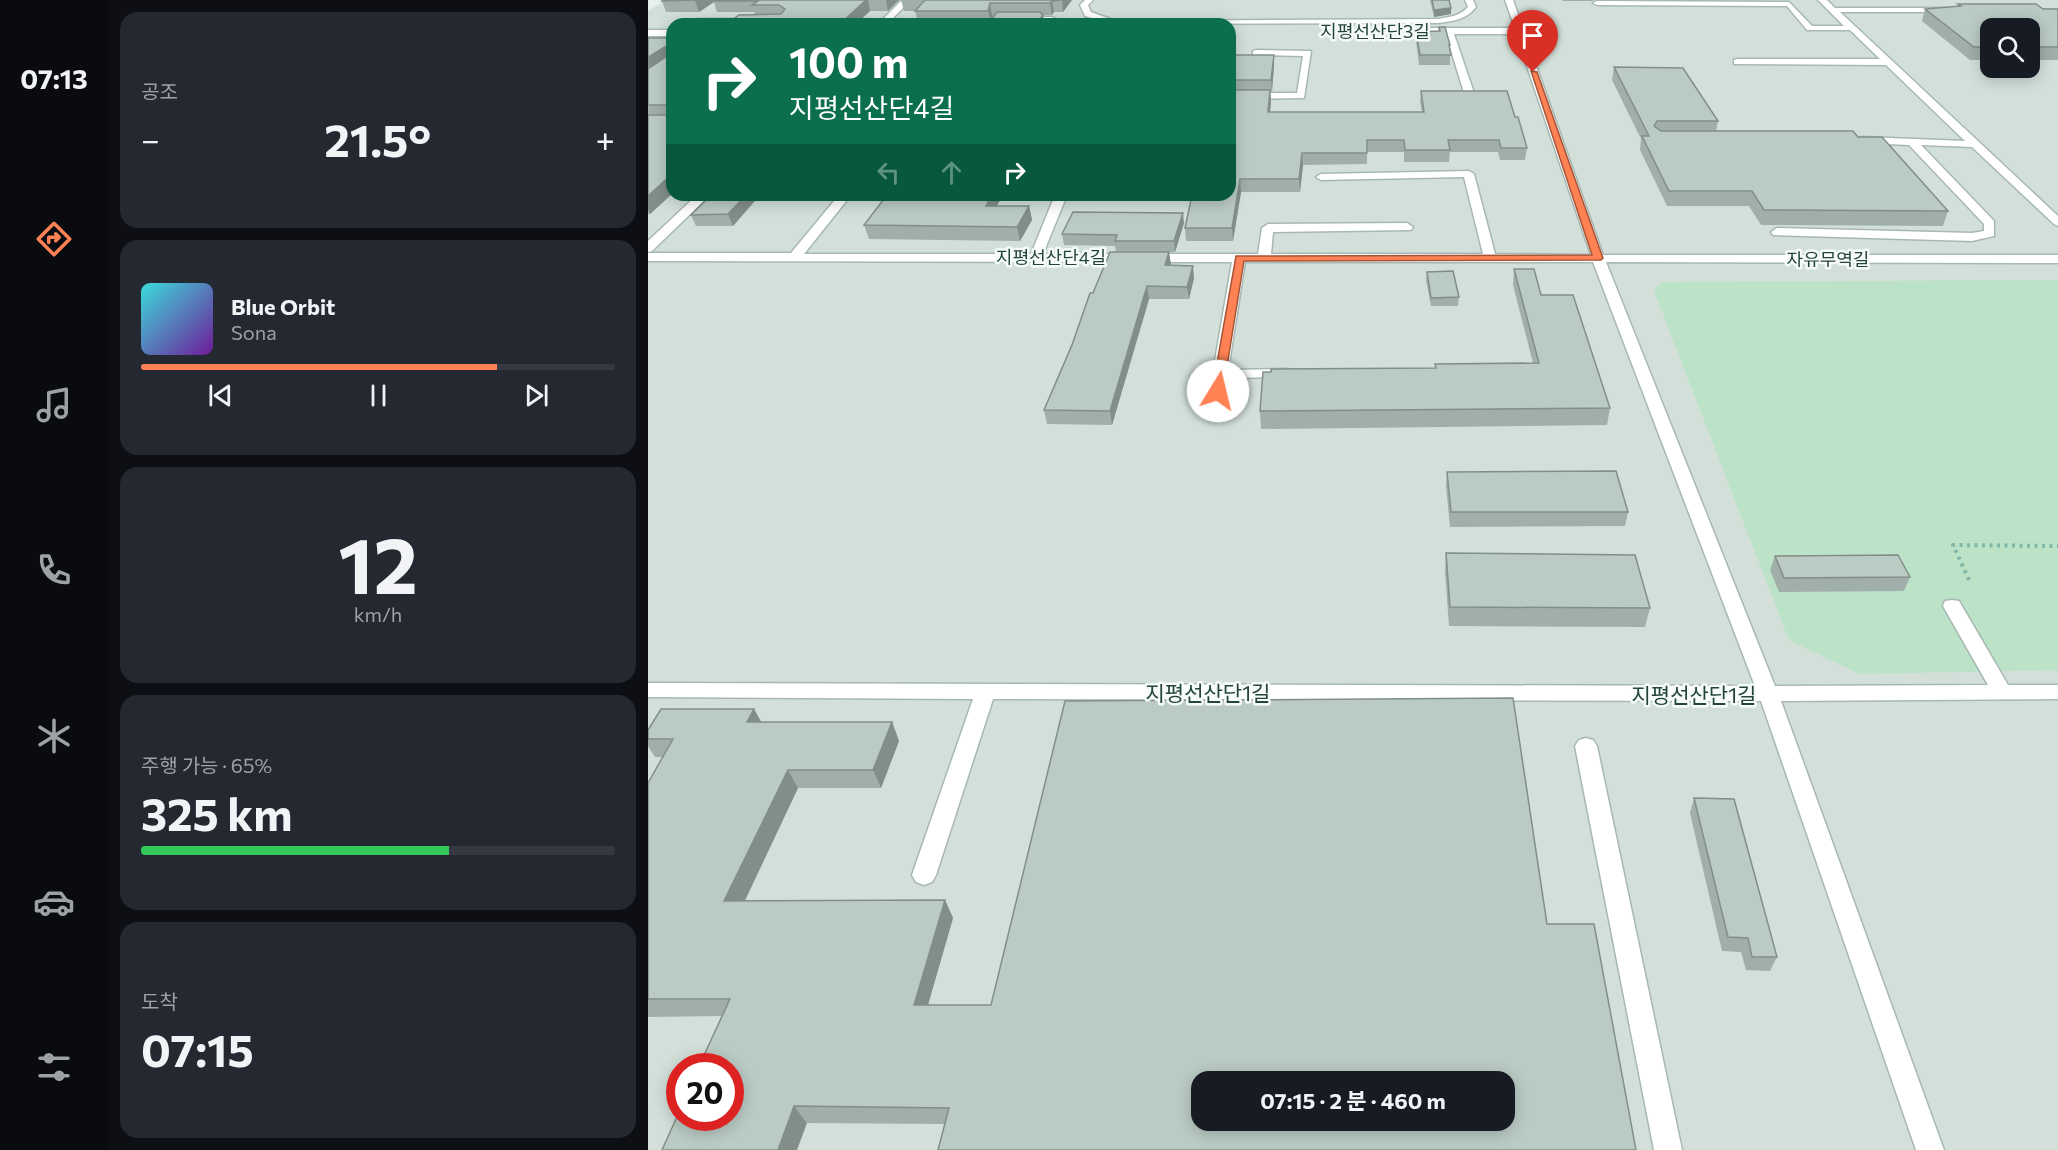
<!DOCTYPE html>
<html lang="ko">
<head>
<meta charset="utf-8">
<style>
  body { margin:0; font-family:Commissioner,"Noto Sans KR",sans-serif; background:#242831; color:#f1f3f6; height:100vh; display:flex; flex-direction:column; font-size:22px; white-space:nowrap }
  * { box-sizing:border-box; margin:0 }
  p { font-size:20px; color:#9ea1a6 }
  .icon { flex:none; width:33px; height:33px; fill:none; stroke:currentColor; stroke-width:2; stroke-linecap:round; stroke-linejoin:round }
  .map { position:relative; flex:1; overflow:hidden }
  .details { display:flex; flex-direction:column; gap:12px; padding:12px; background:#0d0f14; width:540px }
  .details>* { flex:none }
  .banner { position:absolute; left:18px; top:18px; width:570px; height:183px; border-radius:18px; box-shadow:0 3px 15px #0003; background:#0b6e4f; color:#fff; overflow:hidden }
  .buttons { position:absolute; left:1332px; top:18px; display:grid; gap:12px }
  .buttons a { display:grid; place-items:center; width:60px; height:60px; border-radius:12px; background:#171b24; box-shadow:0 3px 15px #0003; font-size:30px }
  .speed { position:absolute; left:18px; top:1053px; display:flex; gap:12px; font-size:30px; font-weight:700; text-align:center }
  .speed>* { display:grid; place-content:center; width:78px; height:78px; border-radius:50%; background:#171b24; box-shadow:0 3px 15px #0003; line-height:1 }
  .speed .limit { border:9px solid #d22; background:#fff; color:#111 }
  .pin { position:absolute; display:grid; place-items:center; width:51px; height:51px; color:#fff; margin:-62px -26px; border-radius:50% 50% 50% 0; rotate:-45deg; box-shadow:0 0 6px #0007 }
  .pin .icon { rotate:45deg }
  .me { position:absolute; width:66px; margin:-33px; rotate:9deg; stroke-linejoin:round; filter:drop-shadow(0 0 4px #0008) }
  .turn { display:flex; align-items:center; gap:21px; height:126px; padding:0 24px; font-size:27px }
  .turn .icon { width:78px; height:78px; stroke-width:2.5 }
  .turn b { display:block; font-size:42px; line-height:51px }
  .lanes { display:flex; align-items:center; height:57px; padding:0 24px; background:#0003; justify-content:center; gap:30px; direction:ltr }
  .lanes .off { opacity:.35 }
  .big { font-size:45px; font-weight:700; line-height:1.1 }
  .details .widget { flex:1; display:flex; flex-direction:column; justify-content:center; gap:9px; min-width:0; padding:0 21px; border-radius:18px; background:#242831 }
  .details .dial { align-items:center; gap:0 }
  .dial b { font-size:78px; line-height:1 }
  .song { display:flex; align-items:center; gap:18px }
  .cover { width:72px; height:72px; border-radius:9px; background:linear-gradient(135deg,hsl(180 70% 55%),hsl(280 70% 35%)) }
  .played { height:6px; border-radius:3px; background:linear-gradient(90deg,#fe8254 75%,#363941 75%) }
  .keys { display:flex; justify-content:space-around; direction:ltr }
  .heat { display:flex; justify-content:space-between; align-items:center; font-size:33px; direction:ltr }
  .charge { height:9px; border-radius:4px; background:linear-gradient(90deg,#34c759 65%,#363941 0) }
  .trip { position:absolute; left:543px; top:1071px; width:324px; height:60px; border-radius:18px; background:#171b24; box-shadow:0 3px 15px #0003; font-weight:700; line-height:60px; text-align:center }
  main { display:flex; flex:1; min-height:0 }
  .menu { display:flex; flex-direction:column; width:108px; justify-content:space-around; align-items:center; background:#090b0e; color:#9ea1a6 }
  .menu .icon { width:42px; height:42px }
  .menu .active { color:#fe8254 }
  .menu b { font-size:27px; color:#f1f3f6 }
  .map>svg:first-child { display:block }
  .built { fill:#d3e0da; fill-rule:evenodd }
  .green { fill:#bce2c7 }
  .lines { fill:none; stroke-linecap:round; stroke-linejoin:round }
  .minor-casing { stroke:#a7b8b3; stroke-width:3 }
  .path { stroke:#82b6a7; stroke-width:4; stroke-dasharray:3 4.5; stroke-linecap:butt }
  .minor { fill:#fff; fill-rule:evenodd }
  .wall { fill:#a0afa9 }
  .shaded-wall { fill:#828e89 }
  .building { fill:#bacbc4; stroke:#828e89; stroke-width:1.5; fill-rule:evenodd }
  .route { fill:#fe8254; stroke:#a55437; stroke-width:1.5 }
  .labels { text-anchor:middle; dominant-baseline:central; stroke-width:5; stroke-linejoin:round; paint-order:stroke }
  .far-street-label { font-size:18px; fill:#22443b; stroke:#f6fbf9 }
  .street-label { font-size:21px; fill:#22443b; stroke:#f6fbf9 }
</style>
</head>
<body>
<main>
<nav class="menu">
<b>07:13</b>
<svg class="icon active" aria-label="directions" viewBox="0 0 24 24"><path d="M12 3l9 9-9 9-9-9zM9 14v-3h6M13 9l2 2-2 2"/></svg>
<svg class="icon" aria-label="music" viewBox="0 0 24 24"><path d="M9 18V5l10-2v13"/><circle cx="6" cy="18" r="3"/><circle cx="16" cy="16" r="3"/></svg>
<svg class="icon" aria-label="phone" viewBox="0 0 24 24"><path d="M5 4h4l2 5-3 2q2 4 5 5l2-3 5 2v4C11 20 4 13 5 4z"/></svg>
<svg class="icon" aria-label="climate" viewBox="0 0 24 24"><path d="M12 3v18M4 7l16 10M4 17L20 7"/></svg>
<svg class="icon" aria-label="car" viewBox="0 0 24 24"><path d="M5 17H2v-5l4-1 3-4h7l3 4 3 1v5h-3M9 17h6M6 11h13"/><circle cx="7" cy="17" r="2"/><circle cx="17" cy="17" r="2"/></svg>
<svg class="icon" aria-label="filters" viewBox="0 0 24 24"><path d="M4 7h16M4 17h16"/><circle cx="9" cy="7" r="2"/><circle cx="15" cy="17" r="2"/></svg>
</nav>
<section class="details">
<div class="widget"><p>공조</p>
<div class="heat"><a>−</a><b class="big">21.5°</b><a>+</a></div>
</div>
<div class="widget">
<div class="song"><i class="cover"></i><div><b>Blue Orbit</b><p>Sona</p></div></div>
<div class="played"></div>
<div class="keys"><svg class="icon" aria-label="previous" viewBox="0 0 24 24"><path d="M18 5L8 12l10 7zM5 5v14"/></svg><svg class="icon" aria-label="pause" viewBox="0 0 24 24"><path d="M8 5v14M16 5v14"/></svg><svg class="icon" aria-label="next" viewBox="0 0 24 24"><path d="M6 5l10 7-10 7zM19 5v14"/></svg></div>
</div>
<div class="widget dial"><b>12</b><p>km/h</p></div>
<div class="widget"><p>주행 가능 · 65%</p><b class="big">325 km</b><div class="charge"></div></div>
<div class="widget"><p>도착</p><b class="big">07:15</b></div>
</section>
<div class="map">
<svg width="1410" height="1150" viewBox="0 0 1410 1150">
  <rect width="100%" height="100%" fill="#e5efeb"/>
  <path class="built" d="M18,0H1410V1150H0V11ZM24,24H582V195H24ZM1342,28H1382V68H1342ZM32,1066H82V1118H32ZM554,1082H856V1120H554Z"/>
  <polygon class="green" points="1410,280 1410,670 1212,674 1141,640 1006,291 1013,282"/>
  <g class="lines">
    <defs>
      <g id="minor">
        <polygon points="254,0 263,0 239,24 230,24"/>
        <path d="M437,0H445L440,5L443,12L465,20L490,21L790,19C801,17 812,16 820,7L817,0H825L828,7C818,20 805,21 790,23L462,24L437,16L432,5Z"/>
        <polygon points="857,0 865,0 955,255 1410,255 1410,263 958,262 1127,686 1340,685 1295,606 1297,601 1304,600 1311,601 1360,685 1410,685 1410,699 1133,701 1296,1150 1268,1150 1113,701 345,699 288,875 284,882 276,885 268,882 264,875 325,699 0,697 0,683 1107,686 945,262 597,262 580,370 640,369 647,373 640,377 579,378 575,407 567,412 559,407 584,262 0,261 0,253 143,253 191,195 203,195 156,254 383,254 407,195 419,195 395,254 610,254 614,228 620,224 759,223 765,227 763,230 625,232 623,254 835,254 816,177 673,180 668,177 673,174 821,171 826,174 847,254 943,255 868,34 806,34 827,96 822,99 817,96 798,34 783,34 779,31 783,28 867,28"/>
        <polygon points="1170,0 1179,0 1187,8 1303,8 1303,12 1192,12 1410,216 1410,226 1406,224 1324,147 1273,145 1346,221 1346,236 1324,241 1125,235 1123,232 1129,228 1324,233 1336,231 1336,224 1261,145 1215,143 1210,140 1215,137 1317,141 1238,65 1086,64 1086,60 1089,59 1232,59 1202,30 1159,30 1139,6 949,5 945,3 949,1 1141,2 1164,26 1196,26"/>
        <polygon points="373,17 404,17 408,19 404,24 396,24 398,21 370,21 370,17"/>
        <polygon points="50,19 134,19 138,21 135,24 47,23 46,21"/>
        <rect x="0" y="30" width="24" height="6"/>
        <polygon points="608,50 663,51 656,98 582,99 582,93 649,93 655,56 605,55 605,51"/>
        <polygon points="49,195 62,195 4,251 0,252 0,241"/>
        <polygon points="938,738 945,740 949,746 1034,1150 1006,1150 927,746 931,740"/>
      </g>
    </defs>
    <use href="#minor" class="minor-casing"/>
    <polyline class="path" points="1321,580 1305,545 1410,546"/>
    <use href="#minor" class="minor"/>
  </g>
  <g class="wall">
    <polygon points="15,0 251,0 240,11 222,11 208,24 79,24 107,14 106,12 69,12 66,2 51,12 18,12 14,1"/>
    <polygon points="253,0 424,0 415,12 406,12 404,15 394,15 341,23 270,22 267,11 256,11"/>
    <polygon points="782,0 801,0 803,8 803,14 786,17"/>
    <polygon points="914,0 946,0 944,1 915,1"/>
    <polygon points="1310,4 1410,9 1410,60 1382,60 1382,28 1342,28 1342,60 1322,60 1274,21 1277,9 1309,7"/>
    <polygon points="791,27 802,45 802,65 771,65 768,41 768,32 790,31"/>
    <polygon points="0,38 24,38 24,194 2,214 0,214"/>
    <polygon points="582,55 626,66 624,91 622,91 623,101 622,112 774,112 772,102 773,91 879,148 877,160 852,160 850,152 802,152 801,162 756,162 756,152 719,152 719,164 655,165 652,192 593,192 585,241 538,241 537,228 582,195"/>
    <polygon points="966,67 1070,121 1068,131 1210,137 1300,211 1295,226 1113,225 1101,206 1019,206 992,150 993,139 964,80"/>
    <polygon points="63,195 112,195 85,226 48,226 43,215"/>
    <polygon points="349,206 381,206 384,220 372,241 221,239 216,225"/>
    <polygon points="536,223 527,252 521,252 522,266 546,278 541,299 501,299 464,425 399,424 396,410 445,293 468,252 467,246 416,245 414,234"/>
    <polygon points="866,269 893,295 962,408 959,425 613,429 612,411 787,368 787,364 885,363 865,285"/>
    <polygon points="779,272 811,297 810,306 783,306 778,280"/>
    <polygon points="799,472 980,512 977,526 802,527 798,486"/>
    <polygon points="798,553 1002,608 997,627 801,626 797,572"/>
    <polygon points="1127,556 1262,577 1256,591 1131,592 1122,570"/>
    <polygon points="865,698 296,1124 159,1123 74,1016 0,1017 0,783 15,757 7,757 0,746 0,730 106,709 113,722 244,722 251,741 233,788 150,788 97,901 297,900 305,918 280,1005 343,1005"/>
    <polygon points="1046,798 1129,957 1122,971 1098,970 1093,952 1074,951 1042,813"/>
  </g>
  <g class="shaded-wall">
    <polygon points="48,0 68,0 65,1 66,2 51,12 47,1"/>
    <polygon points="218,0 220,0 222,11 208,24 192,24"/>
    <polygon points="238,0 251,0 240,11"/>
    <polygon points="414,0 424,0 415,12 414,1"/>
    <polygon points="404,1 406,12 404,15 402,3"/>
    <polygon points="342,3 344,15 343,23 340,11"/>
    <polygon points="803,8 803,14 786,17 786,10"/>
    <polygon points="395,15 396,24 389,24"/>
    <polygon points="20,45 24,57 0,73 0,57"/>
    <polygon points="626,55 626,66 624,91 623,80"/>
    <polygon points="622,90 623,101 621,123 620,112"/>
    <polygon points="654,153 655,165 652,192 651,179"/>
    <polygon points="24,174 24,194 2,214 0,209 0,196"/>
    <polygon points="592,179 593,192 585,241 584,228"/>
    <polygon points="98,195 112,195 85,226 80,214"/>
    <polygon points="344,195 355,195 341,220 338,206"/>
    <polygon points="381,206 384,220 372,241 369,227"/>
    <polygon points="535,213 536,223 527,252 526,241"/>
    <polygon points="521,252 523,264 518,278 517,265"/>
    <polygon points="545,266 546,278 541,299 539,287"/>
    <polygon points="499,286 501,299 464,425 462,411"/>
    <polygon points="106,709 116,727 99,722"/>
    <polygon points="244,722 251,741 233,788 225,770"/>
    <polygon points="140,770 150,788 88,919 76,901"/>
    <polygon points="297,900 305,918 275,1022 266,1005"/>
    <polygon points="146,1106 159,1123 149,1150 130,1150"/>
  </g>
  <g class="building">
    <polygon points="15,0 48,0 14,1"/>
    <polygon points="66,0 218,0 192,24 79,24 91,15 133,14 137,9 131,5 104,5 110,1 65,1"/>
    <polygon points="277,0 414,0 404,1 402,3 342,3 340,11 267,11"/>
    <polygon points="784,0 801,0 803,8 786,10"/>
    <polygon points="1310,4 1388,4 1395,9 1410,9 1410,47 1382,47 1382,28 1342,28 1342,47 1326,47 1277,9 1313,6"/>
    <polygon points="349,12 392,12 395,15 389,24 340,24"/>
    <polygon points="791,27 797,27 802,45 801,45 803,55 772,55 768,32 792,31"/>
    <polygon points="0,38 24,38 24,174 0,196 0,115 19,115 21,113 20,105 0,105 0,69 21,55 20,45 0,57"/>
    <polygon points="582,55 626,55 623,80 582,80"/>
    <polygon points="966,67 1035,68 1070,121 1009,121 1006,126 1013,131 1205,131 1210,137 1234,137 1300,211 1116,210 1104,191 1021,191 994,136 1001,136"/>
    <polygon points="582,90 622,90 620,112 776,112 773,91 859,91 867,117 870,117 879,148 853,148 851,140 800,140 802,150 757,150 756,140 719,140 719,153 654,153 651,179 592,179 584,228 537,228 544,195 582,195"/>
    <polygon points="63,195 98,195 80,214 43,215"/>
    <polygon points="239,195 344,195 338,206 381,206 369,227 216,225"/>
    <polygon points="425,212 535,213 526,241 467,241 469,235 414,234"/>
    <polygon points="462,252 521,252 517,265 545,266 539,287 499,286 462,411 396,410 424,345 442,293 445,293"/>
    <polygon points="866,269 886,269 893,295 925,295 962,408 612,411 615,372 623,372 623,369 788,368 787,364 891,363"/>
    <polygon points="805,271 811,297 783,298 779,272"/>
    <polygon points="968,471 980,512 803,512 799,472"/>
    <polygon points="798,553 987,555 1002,608 802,607"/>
    <polygon points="1250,555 1262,577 1136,578 1127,556"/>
    <path d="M865,698L899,924H946L988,1150H290L301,1108L146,1106L130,1150H14L32,1110V1118H82V1066H51L82,999H0V783L25,739H0V730L13,709H106L99,722H244L225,770H140L76,901L297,900L266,1005H343L417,701ZM554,1082H856V1120H554Z"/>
    <polygon points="1046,798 1086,799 1129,957 1104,957 1100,938 1080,937"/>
  </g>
  <polygon class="route" points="883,71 889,72 955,258 953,260 596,261 575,391 570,394 566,393 564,391 588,256 944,255"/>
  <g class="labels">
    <g class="far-street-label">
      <text x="727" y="31">지평선산단3길</text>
      <text x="403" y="257">지평선산단4길</text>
      <text x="1180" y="259">자유무역길</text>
    </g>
    <g class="street-label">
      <text x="560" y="692">지평선산단1길</text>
      <text x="1046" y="694">지평선산단1길</text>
    </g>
  </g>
</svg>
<div class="buttons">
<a><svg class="icon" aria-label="search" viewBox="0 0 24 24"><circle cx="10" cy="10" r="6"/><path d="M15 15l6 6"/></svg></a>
</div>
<div class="speed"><div class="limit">20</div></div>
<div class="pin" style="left:885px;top:72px;background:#d93025"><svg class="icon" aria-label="arrive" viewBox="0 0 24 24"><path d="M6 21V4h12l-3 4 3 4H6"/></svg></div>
<svg class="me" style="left:570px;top:391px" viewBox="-20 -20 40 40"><circle r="19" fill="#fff"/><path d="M0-13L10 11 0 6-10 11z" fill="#fe8254"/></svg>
<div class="trip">07:15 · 2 분 · 460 m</div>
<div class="banner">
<div class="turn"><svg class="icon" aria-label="right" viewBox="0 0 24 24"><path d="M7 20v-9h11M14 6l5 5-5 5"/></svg><div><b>100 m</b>지평선산단4길</div></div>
<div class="lanes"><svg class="icon off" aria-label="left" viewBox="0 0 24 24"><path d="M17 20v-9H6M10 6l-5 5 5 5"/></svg><svg class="icon off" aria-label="ahead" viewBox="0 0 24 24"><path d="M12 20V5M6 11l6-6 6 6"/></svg><svg class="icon" aria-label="right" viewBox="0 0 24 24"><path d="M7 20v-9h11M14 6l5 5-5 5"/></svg></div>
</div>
</div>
</main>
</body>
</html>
